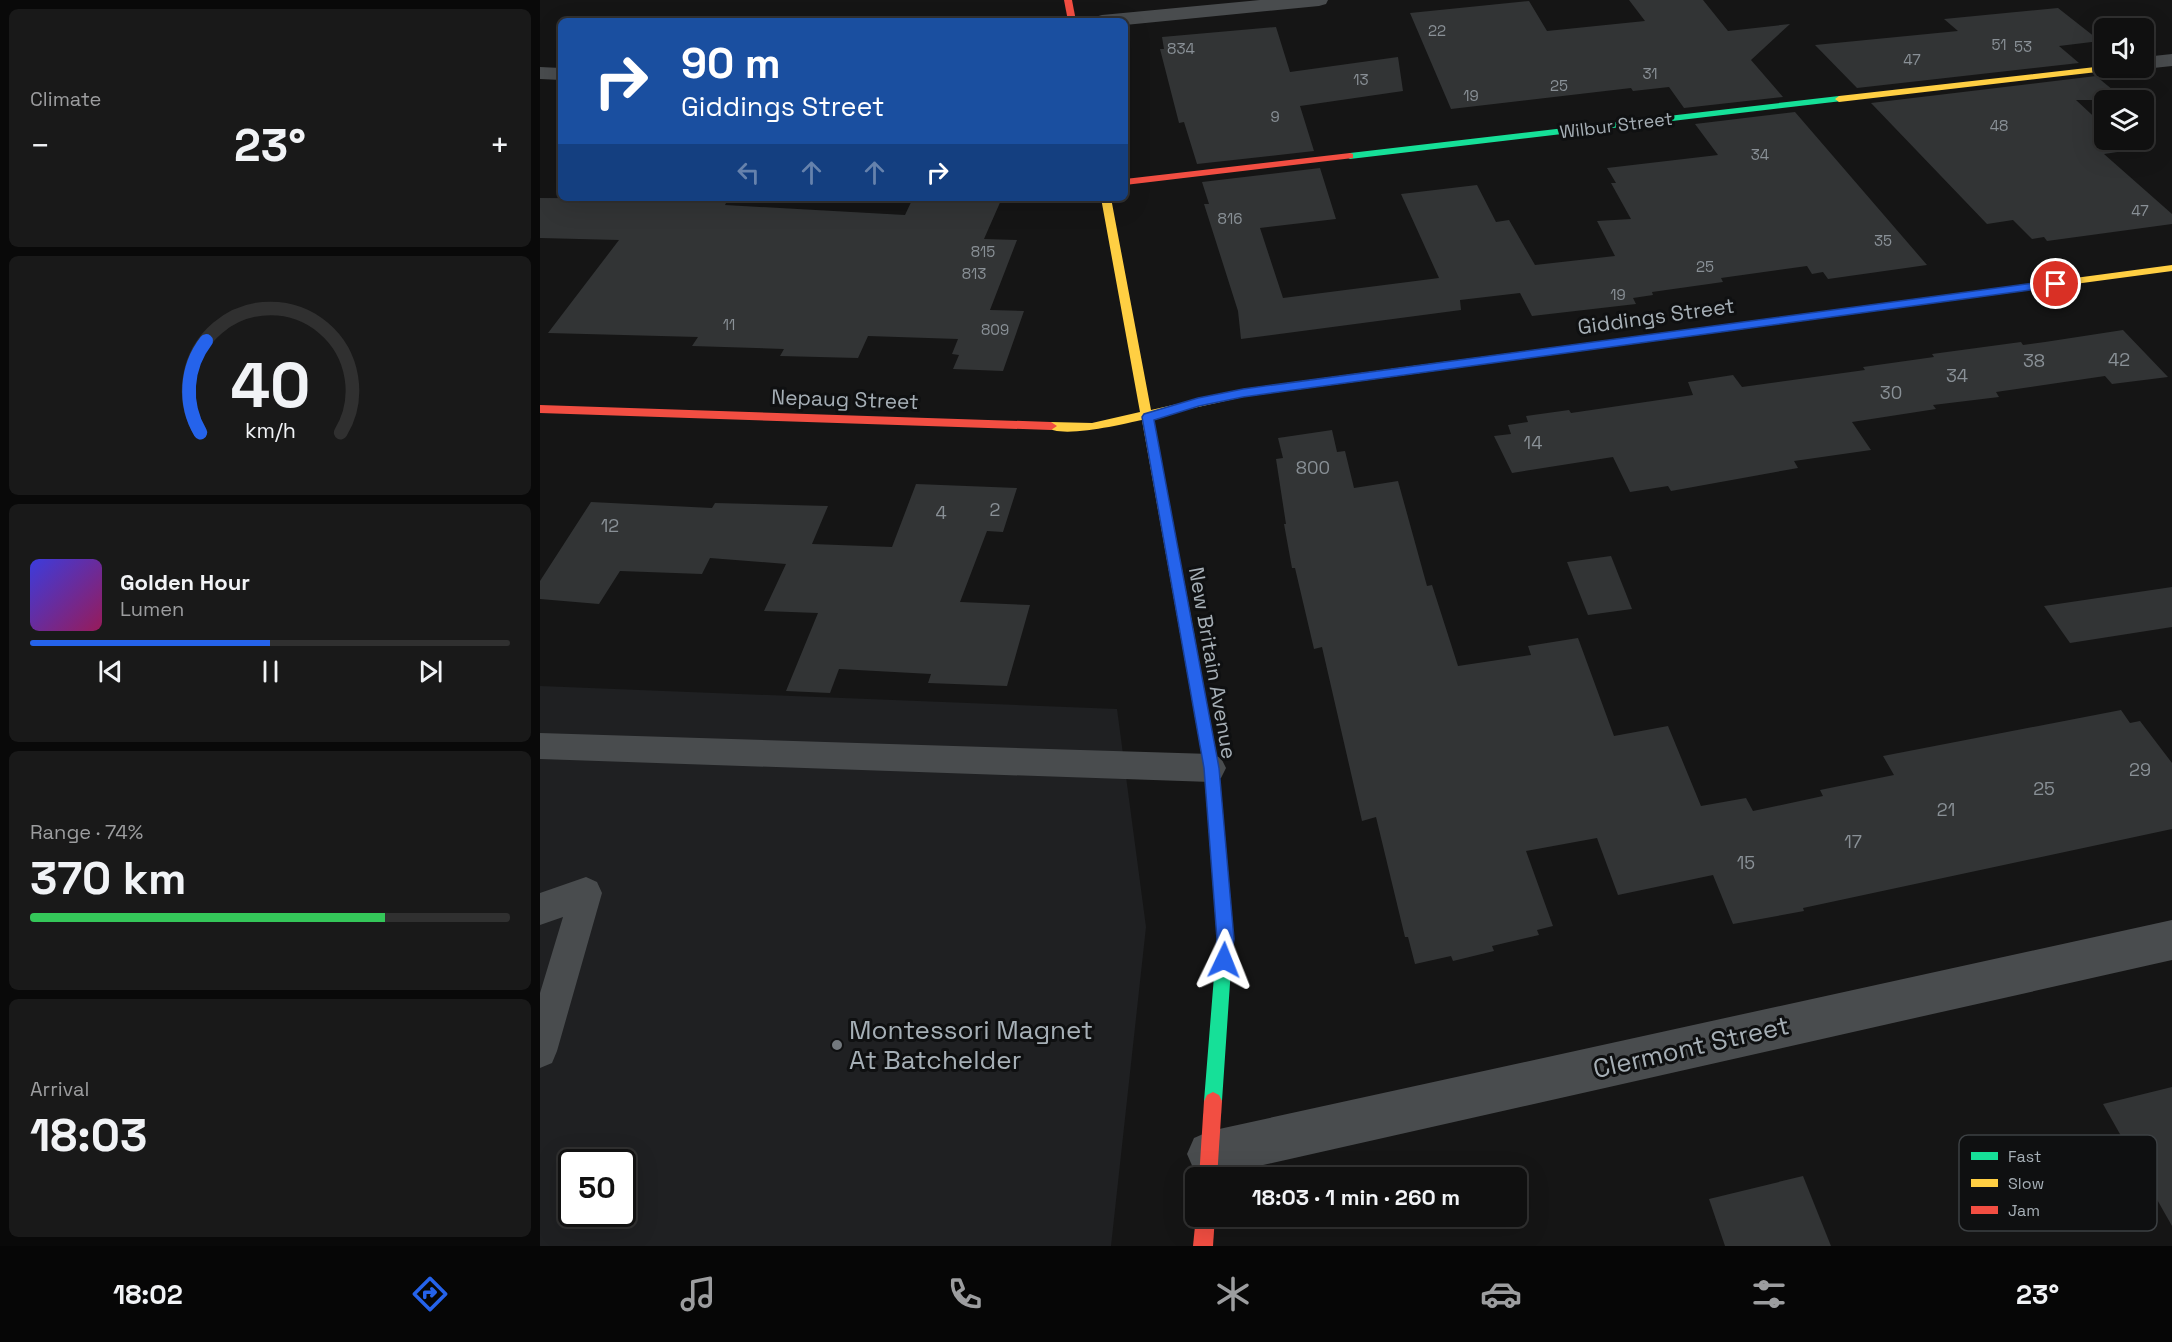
<!DOCTYPE html>
<html lang="en">
<head>
<meta charset="utf-8">
<style>
  body { margin:0; font-family:"Space Grotesk",sans-serif; background:#191919; color:#f1f3f6; height:100vh; display:flex; flex-direction:column; font-size:22px; white-space:nowrap }
  * { box-sizing:border-box; margin:0 }
  p { font-size:20px; color:#9c9d9f }
  .icon { flex:none; width:33px; height:33px; fill:none; stroke:currentColor; stroke-width:2; stroke-linecap:round; stroke-linejoin:round }
  .map { position:relative; flex:1; overflow:hidden }
  .side { display:flex; flex-direction:column; gap:9px; padding:9px; background:#090909; width:540px }
  .side>* { flex:none }
  .banner { position:absolute; left:18px; top:18px; width:570px; height:183px; border-radius:9px; box-shadow:0 6px 24px #0002,0 0 0 2px #303030; background:#1a4fa0; color:#fff; overflow:hidden }
  .tools { position:absolute; left:1554px; top:18px; display:grid; gap:12px }
  .tools a { display:grid; place-items:center; width:60px; height:60px; border-radius:9px; background:#101010; box-shadow:0 6px 24px #0002,0 0 0 2px #303030; font-size:30px }
  .speed { position:absolute; left:18px; top:1149px; display:flex; gap:12px; font-size:30px; font-weight:700; text-align:center }
  .speed>* { display:grid; place-content:center; width:78px; height:78px; border-radius:50%; background:#101010; box-shadow:0 6px 24px #0002,0 0 0 2px #303030; line-height:1 }
  .speed .limit { border:3px solid #111; border-radius:9px; background:#fff; color:#111 }
  .pin { position:absolute; display:grid; place-items:center; width:51px; height:51px; color:#fff; margin:-26px; border:3px solid #fff; border-radius:50%; box-shadow:0 2px 6px #0007 }
  .me { position:absolute; width:66px; margin:-33px; rotate:2deg; stroke-linejoin:round; filter:drop-shadow(0 0 4px #0008) }
  .turn { display:flex; align-items:center; gap:21px; height:126px; padding:0 24px; font-size:27px }
  .turn .icon { width:78px; height:78px; stroke-width:2.5 }
  .turn b { display:block; font-size:42px; line-height:51px }
  .lanes { display:flex; align-items:center; height:57px; padding:0 24px; background:#0003; justify-content:center; gap:30px; direction:ltr }
  .lanes .off { opacity:.35 }
  .big { font-size:45px; font-weight:800; line-height:1.1 }
  .side .tile { flex:1; display:flex; flex-direction:column; justify-content:center; gap:9px; min-width:0; padding:0 21px; border-radius:9px; background:#191919 }
  .side .dial { align-items:center; gap:0 }
  .dial svg { height:156px; overflow:visible; fill:none; stroke:#303030; stroke-width:7; stroke-linecap:round; text-anchor:middle }
  .dial text { fill:#f1f3f6; stroke:none }
  .song { display:flex; align-items:center; gap:18px }
  .cover { width:72px; height:72px; border-radius:9px; background:linear-gradient(135deg,hsl(240 70% 55%),hsl(330 70% 35%)) }
  .played { height:6px; border-radius:3px; background:linear-gradient(90deg,#2563eb 50%,#303030 50%) }
  .keys { display:flex; justify-content:space-around; direction:ltr }
  .heat { display:flex; justify-content:space-between; align-items:center; font-size:33px; direction:ltr }
  .charge { height:9px; border-radius:4px; background:linear-gradient(90deg,#34c759 74%,#303030 0) }
  .trip { position:absolute; left:645px; top:1167px; width:342px; height:60px; border-radius:9px; background:#101010; box-shadow:0 6px 24px #0002,0 0 0 2px #303030; font-weight:800; line-height:60px; text-align:center }
  .tabs { display:flex; height:96px; justify-content:space-around; align-items:center; background:#060606; color:#9c9d9f }
  .tabs .icon { width:42px; height:42px }
  .tabs .on { color:#2563eb }
  .tabs b { font-size:27px; color:#f1f3f6 }
  main { display:flex; flex:1; min-height:0 }
  .map>svg:first-child { display:block }
  .built { fill:#1f2022; fill-rule:evenodd }
  .building { fill:#323435 }
  .lines { fill:none; stroke-linecap:round; stroke-linejoin:round }
  .lane { fill:#494c4e; fill-rule:evenodd }
  .street { fill:#494c4e; fill-rule:evenodd }
  .fast { fill:#16e098; fill-rule:evenodd }
  .slow { fill:#ffcf43; fill-rule:evenodd }
  .jam { fill:#f24e42; fill-rule:evenodd }
  .route { fill:#2563eb; stroke:#184099; stroke-width:1.5 }
  .poi-dot { fill:#73797e; stroke:#0f1011; stroke-width:2 }
  .labels { text-anchor:middle; dominant-baseline:central; stroke-width:6; stroke-linejoin:round; paint-order:stroke }
  .far-number-label { font-size:15px; fill:#899096 }
  .far-street-label { font-size:18px; fill:#a6afb6; stroke:#0f1011 }
  .number-label { font-size:18px; fill:#899096 }
  .street-label { font-size:21px; fill:#a6afb6; stroke:#0f1011 }
  .near-poi-label { font-size:26px; fill:#a6afb6; stroke:#0f1011; text-anchor:start }
  .near-street-label { font-size:26px; fill:#a6afb6; stroke:#0f1011 }
  .key { fill:#0f1011; stroke:#3c4043; stroke-width:1.5 }
  .key-label { font-size:16px; fill:#a6afb6 }
</style>
</head>
<body>
<main>
<section class="side">
<div class="tile"><p>Climate</p>
<div class="heat"><a>−</a><b class="big">23°</b><a>+</a></div>
</div>
<div class="tile dial"><svg viewBox="0 0 100 80">
<path d="M14 69A42 42 0 1 1 86 69"/>
<path d="M14 69A42 42 0 0 1 17 22" stroke="#2563eb"/>
<text x="50" y="56" font-size="32" font-weight="700">40</text>
<text x="50" y="72" font-size="11">km/h</text>
</svg></div>
<div class="tile">
<div class="song"><i class="cover"></i><div><b>Golden Hour</b><p>Lumen</p></div></div>
<div class="played"></div>
<div class="keys"><svg class="icon" aria-label="previous" viewBox="0 0 24 24"><path d="M18 5L8 12l10 7zM5 5v14"/></svg><svg class="icon" aria-label="pause" viewBox="0 0 24 24"><path d="M8 5v14M16 5v14"/></svg><svg class="icon" aria-label="next" viewBox="0 0 24 24"><path d="M6 5l10 7-10 7zM19 5v14"/></svg></div>
</div>
<div class="tile"><p>Range · 74%</p><b class="big">370 km</b><div class="charge"></div></div>
<div class="tile"><p>Arrival</p><b class="big">18:03</b></div>
</section>
<div class="map">
<svg width="1632" height="1246" viewBox="0 0 1632 1246">
  <rect width="100%" height="100%" fill="#151515"/>
  <path class="built" d="M0,686L577,709L606,927L571,1246H0ZM32,1162H82V1214H32Z"/>
  <g class="building">
    <polygon points="1089,0 1163,0 1188,31 1250,24 1211,60 1243,97 1144,108 1129,87 1093,91 1091,88 911,109 870,13 989,1 1007,31 1105,21"/>
    <polygon points="1518,8 1560,41 1519,46 1539,63 1317,88 1275,45 1418,31 1404,19"/>
    <polygon points="736,27 750,72 858,57 863,91 760,106 774,151 657,164 644,122 639,123 620,49 624,49 622,37"/>
    <polygon points="1556,76 1585,100 1536,100 1564,126 1564,140 1579,140 1591,150 1564,154 1632,214 1632,224 1507,241 1504,237 1492,239 1473,220 1447,224 1331,103"/>
    <polygon points="1255,112 1387,265 1288,279 1283,272 1272,274 1267,266 1181,278 1183,282 1112,292 1113,295 1093,298 1096,304 992,316 980,293 920,300 921,310 701,339 698,311 664,204 669,204 662,182 780,168 796,219 720,228 743,298 899,278 861,194 937,185 956,222 969,220 995,265 1075,256 1057,221 1091,219 1071,183 1076,183 1067,168 1178,155 1155,124"/>
    <polygon points="0,198 188,199 185,205 365,215 373,198 462,198 444,239 477,240 450,310 484,311 463,371 413,369 419,355 412,354 418,339 328,336 318,358 240,356 244,349 152,346 158,337 8,333 79,240 0,238"/>
    <polygon points="1583,330 1628,377 1572,384 1565,376 1456,392 1459,397 1393,405 1396,409 1312,422 1331,450 1254,461 1258,468 1131,491 1128,486 1090,492 1073,457 972,473 954,436 971,434 968,425 988,422 986,416 1029,410 1031,413 1153,395 1148,382 1193,375 1202,387 1325,370 1323,367 1394,357 1392,354 1481,342 1483,345 1505,342"/>
    <polygon points="792,430 797,452 805,451 814,488 858,481 887,586 892,585 918,666 991,655 988,646 1038,638 1074,736 1128,726 1161,806 1206,798 1213,811 1283,796 1280,790 1354,775 1343,756 1581,710 1590,723 1600,721 1632,763 1632,829 1263,908 1264,911 1193,924 1173,875 1078,895 1057,838 986,851 1013,926 997,930 999,935 952,946 954,951 913,961 911,956 875,964 868,937 865,937 836,817 822,821 782,647 774,649 755,568 752,568 744,524 746,524 736,459 743,458 738,438"/>
    <polygon points="376,484 477,488 463,532 447,531 420,602 490,605 467,686 388,683 391,674 299,669 290,693 246,691 278,613 224,611 246,564 170,558 162,574 80,571 59,604 0,599 0,581 51,502 172,508 175,503 288,506 272,544 352,547"/>
    <polygon points="1071,556 1092,609 1048,615 1027,562"/>
    <polygon points="1632,587 1632,627 1530,643 1504,606"/>
    <polygon points="1632,1087 1632,1226 1563,1104"/>
    <polygon points="1263,1176 1291,1246 1185,1246 1169,1199"/>
  </g>
  <g class="lines">
    <g class="lane">
      <polygon points="0,733 671,754 681,758 686,768 681,778 671,782 0,759"/>
      <polygon points="46,877 57,882 62,893 17,1051 12,1063 0,1068 0,993 23,917 0,925 0,893"/>
    </g>
    <g class="street">
      <polygon points="720,0 788,0 786,4 779,6 585,25 585,21 552,21 555,17 562,15"/>
      <polygon points="1632,54 1632,66 1604,69 1598,68 1604,68 1604,57"/>
      <polygon points="0,67 21,68 21,80 0,79"/>
      <polygon points="1632,920 1632,960 670,1177 654,1170 647,1154 654,1138 670,1131"/>
    </g>
    <g class="fast">
      <polygon points="1299,96 1302,97 1302,101 810,159 805,156 810,153"/>
      <polygon points="1272,313 1276,314 1276,318 880,373 874,369 880,365"/>
      <polygon points="647,627 652,629 654,633 678,768 693,939 682,1101 679,1107 673,1110 667,1107 664,1101 677,939 664,768 640,633 642,629"/>
    </g>
    <g class="slow">
      <polygon points="1564,66 1564,68 1570,68 1566,71 1299,102 1295,99 1299,96"/>
      <path d="M561,198H571L611,410L703,389L880,365L886,369L880,373L703,397L613,417L654,633L652,637H642L640,633L602,420C583,424 518,440 505,426L511,422L552,423L600,412Z"/>
      <polygon points="1632,265 1632,271 1272,319 1267,316 1272,313"/>
    </g>
    <g class="jam">
      <polygon points="524,0 532,0 536,21 528,21"/>
      <polygon points="810,153 813,154 813,158 585,185 585,179"/>
      <polygon points="0,405 511,422 517,426 511,430 0,413"/>
      <polygon points="673,1092 679,1095 682,1101 677,1178 659,1178 664,1101 667,1095"/>
      <polygon points="656,1216 675,1216 673,1246 653,1246"/>
    </g>
  </g>
  <polygon class="route" points="1516,280 1521,284 1520,286 703,397 659,406 614,420 679,768 694,939 690,966 684,969 678,966 675,960 677,939 664,768 602,417 604,414 658,398 703,389"/>
  <circle class="poi-dot" cx="297" cy="1045" r="6"/>
  <g class="labels">
    <g class="far-number-label">
      <text x="897" y="30">22</text>
      <text x="1459" y="44">51</text>
      <text x="1483" y="46">53</text>
      <text x="641" y="48">834</text>
      <text x="1372" y="59">47</text>
      <text x="1110" y="73">31</text>
      <text x="821" y="79">13</text>
      <text x="1019" y="85">25</text>
      <text x="931" y="95">19</text>
      <text x="735" y="116">9</text>
      <text x="1459" y="125">48</text>
      <text x="1220" y="154">34</text>
      <text x="1600" y="210">47</text>
      <text x="690" y="218">816</text>
      <text x="1343" y="240">35</text>
      <text x="443" y="251">815</text>
      <text x="1165" y="266">25</text>
      <text x="434" y="273">813</text>
      <text x="1078" y="294">19</text>
      <text x="189" y="324">11</text>
      <text x="455" y="329">809</text>
    </g>
    <g class="far-street-label">
      <text transform="translate(1076 125) rotate(-7)">Wilbur Street</text>
    </g>
    <g class="number-label">
      <text x="1579" y="359">42</text>
      <text x="1494" y="360">38</text>
      <text x="1417" y="375">34</text>
      <text x="1351" y="392">30</text>
      <text x="993" y="442">14</text>
      <text x="773" y="467">800</text>
      <text x="455" y="509">2</text>
      <text x="401" y="512">4</text>
      <text x="70" y="525">12</text>
      <text x="1600" y="769">29</text>
      <text x="1504" y="788">25</text>
      <text x="1406" y="809">21</text>
      <text x="1313" y="841">17</text>
      <text x="1206" y="862">15</text>
    </g>
    <g class="street-label">
      <text transform="translate(1116 316) rotate(-8)">Giddings Street</text>
      <text transform="translate(305 399) rotate(2)">Nepaug Street</text>
      <text transform="translate(673 663) rotate(80)">New Britain Avenue</text>
    </g>
    <g class="near-poi-label">
      <text x="309" y="1030">Montessori Magnet<tspan x="309" dy="30">At Batchelder</tspan></text>
    </g>
    <g class="near-street-label">
      <text transform="translate(1151 1047) rotate(-13)">Clermont Street</text>
    </g>
  </g>
  <rect x="1419" y="1135" width="198" height="96" rx="9" class="key"/>
  <rect x="1431" y="1152" width="27" height="8" fill="#16e098"/>
  <rect x="1431" y="1179" width="27" height="8" fill="#ffcf43"/>
  <rect x="1431" y="1206" width="27" height="8" fill="#f24e42"/>
  <g class="key-label">
    <text x="1468" y="1162">Fast</text>
    <text x="1468" y="1189">Slow</text>
    <text x="1468" y="1216">Jam</text>
  </g>
</svg>
<div class="tools">
<a><svg class="icon" aria-label="sound" viewBox="0 0 24 24"><path d="M4 9h4l5-4v14l-5-4H4zM17 9q2 3 0 6"/></svg></a>
<a><svg class="icon" aria-label="layers" viewBox="0 0 24 24"><path d="M12 4l9 5-9 5-9-5zM3 14l9 5 9-5"/></svg></a>
</div>
<div class="speed"><div class="limit">50</div></div>
<div class="pin" style="left:1516px;top:284px;background:#d93025"><svg class="icon" aria-label="arrive" viewBox="0 0 24 24"><path d="M6 21V4h12l-3 4 3 4H6"/></svg></div>
<svg class="me" style="left:684px;top:960px" viewBox="-20 -20 40 40"><path d="M0-17L14 15 0 8-14 15z" fill="#2563eb" stroke="#fff" stroke-width="4"/></svg>
<div class="trip">18:03 · 1 min · 260 m</div>
<div class="banner">
<div class="turn"><svg class="icon" aria-label="right" viewBox="0 0 24 24"><path d="M7 20v-9h11M14 6l5 5-5 5"/></svg><div><b>90 m</b>Giddings Street</div></div>
<div class="lanes"><svg class="icon off" aria-label="left" viewBox="0 0 24 24"><path d="M17 20v-9H6M10 6l-5 5 5 5"/></svg><svg class="icon off" aria-label="ahead" viewBox="0 0 24 24"><path d="M12 20V5M6 11l6-6 6 6"/></svg><svg class="icon off" aria-label="ahead" viewBox="0 0 24 24"><path d="M12 20V5M6 11l6-6 6 6"/></svg><svg class="icon" aria-label="right" viewBox="0 0 24 24"><path d="M7 20v-9h11M14 6l5 5-5 5"/></svg></div>
</div>
</div>
</main>
<nav class="tabs">
<b>18:02</b>
<svg class="icon on" aria-label="directions" viewBox="0 0 24 24"><path d="M12 3l9 9-9 9-9-9zM9 14v-3h6M13 9l2 2-2 2"/></svg>
<svg class="icon" aria-label="music" viewBox="0 0 24 24"><path d="M9 18V5l10-2v13"/><circle cx="6" cy="18" r="3"/><circle cx="16" cy="16" r="3"/></svg>
<svg class="icon" aria-label="phone" viewBox="0 0 24 24"><path d="M5 4h4l2 5-3 2q2 4 5 5l2-3 5 2v4C11 20 4 13 5 4z"/></svg>
<svg class="icon" aria-label="climate" viewBox="0 0 24 24"><path d="M12 3v18M4 7l16 10M4 17L20 7"/></svg>
<svg class="icon" aria-label="car" viewBox="0 0 24 24"><path d="M5 17H2v-5l4-1 3-4h7l3 4 3 1v5h-3M9 17h6M6 11h13"/><circle cx="7" cy="17" r="2"/><circle cx="17" cy="17" r="2"/></svg>
<svg class="icon" aria-label="filters" viewBox="0 0 24 24"><path d="M4 7h16M4 17h16"/><circle cx="9" cy="7" r="2"/><circle cx="15" cy="17" r="2"/></svg>
<b>23°</b>
</nav>
</body>
</html>
